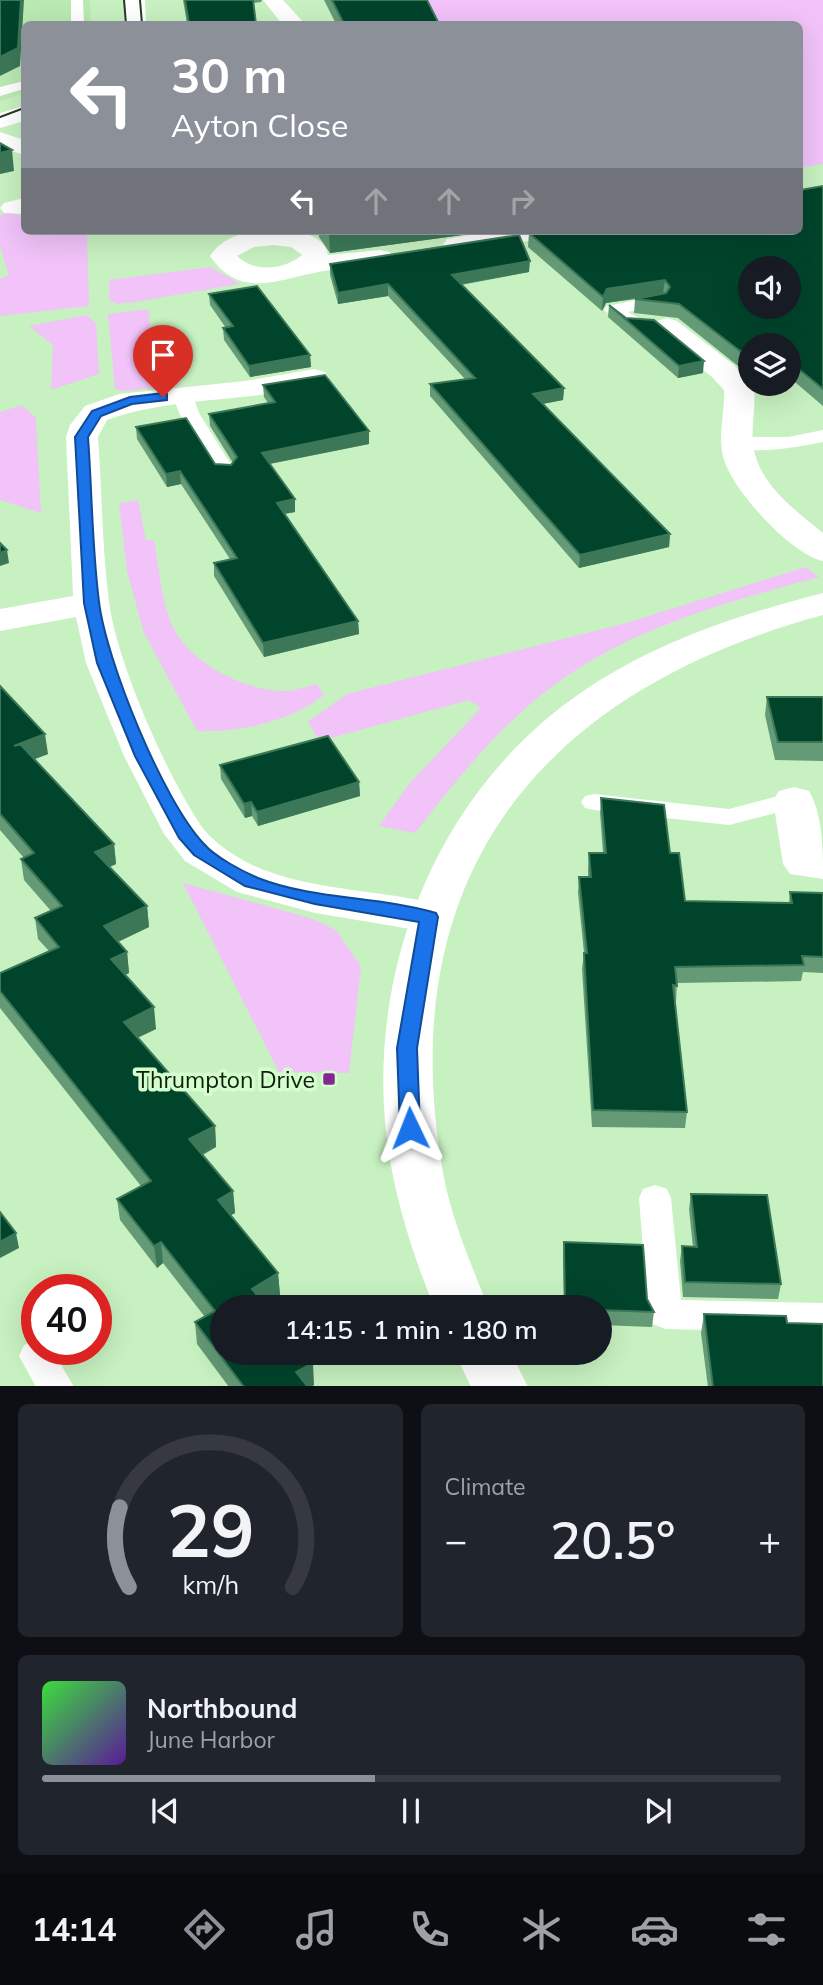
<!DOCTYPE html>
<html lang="en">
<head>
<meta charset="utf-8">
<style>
  body { margin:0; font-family:Mulish,sans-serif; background:#20242c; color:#f1f3f6; height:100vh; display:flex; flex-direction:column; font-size:26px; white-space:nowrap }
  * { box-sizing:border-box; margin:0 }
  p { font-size:23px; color:#9ea1a6 }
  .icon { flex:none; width:38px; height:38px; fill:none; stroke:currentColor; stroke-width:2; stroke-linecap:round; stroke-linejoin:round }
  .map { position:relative; height:1386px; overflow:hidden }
  .sheet { display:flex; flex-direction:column; gap:18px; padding:18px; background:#0d0f14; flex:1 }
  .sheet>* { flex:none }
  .guide { position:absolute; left:21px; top:21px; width:782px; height:214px; border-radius:10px; box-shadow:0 7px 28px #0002; background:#8c9099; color:#fff; overflow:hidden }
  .tools { position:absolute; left:738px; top:256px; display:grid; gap:14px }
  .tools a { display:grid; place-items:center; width:63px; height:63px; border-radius:50%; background:#171b24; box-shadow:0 7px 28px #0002; font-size:35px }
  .speed { position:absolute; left:21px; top:1274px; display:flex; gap:14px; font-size:35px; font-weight:700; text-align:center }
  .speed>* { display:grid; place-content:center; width:91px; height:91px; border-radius:50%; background:#171b24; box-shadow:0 7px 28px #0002; line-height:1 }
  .speed .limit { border:10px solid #d22; background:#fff; color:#111 }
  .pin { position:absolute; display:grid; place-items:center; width:60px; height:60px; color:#fff; margin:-72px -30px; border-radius:50% 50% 50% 0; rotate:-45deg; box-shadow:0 0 7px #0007 }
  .pin .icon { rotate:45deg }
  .me { position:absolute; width:77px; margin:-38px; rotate:358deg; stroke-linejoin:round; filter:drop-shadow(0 0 5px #0008) }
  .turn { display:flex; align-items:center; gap:24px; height:147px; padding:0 35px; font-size:32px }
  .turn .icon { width:91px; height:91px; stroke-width:2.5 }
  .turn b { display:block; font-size:49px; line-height:60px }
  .lanes { display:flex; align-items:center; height:66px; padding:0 35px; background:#0003; justify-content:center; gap:35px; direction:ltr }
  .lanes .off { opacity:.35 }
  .big { font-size:52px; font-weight:600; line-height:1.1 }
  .sheet .widget { flex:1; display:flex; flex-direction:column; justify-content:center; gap:10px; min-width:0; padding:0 24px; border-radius:10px; background:#20242c }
  .sheet .dial { align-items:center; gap:0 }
  .dial svg { height:182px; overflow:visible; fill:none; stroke:#363941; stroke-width:7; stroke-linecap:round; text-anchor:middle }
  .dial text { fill:#f1f3f6; stroke:none }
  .song { display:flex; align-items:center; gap:21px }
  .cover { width:84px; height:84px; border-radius:10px; background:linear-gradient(135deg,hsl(120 70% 55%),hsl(270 70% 35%)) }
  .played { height:7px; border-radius:4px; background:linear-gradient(90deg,#8c9099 45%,#363941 45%) }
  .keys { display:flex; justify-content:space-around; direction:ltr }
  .heat { display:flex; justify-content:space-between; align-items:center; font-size:38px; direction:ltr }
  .sheet .tiles { flex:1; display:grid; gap:18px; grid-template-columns:1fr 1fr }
  .widget:last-child { grid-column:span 2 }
  .trip { position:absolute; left:210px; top:1295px; width:402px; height:70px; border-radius:35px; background:#171b24; box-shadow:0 7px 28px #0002; font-weight:600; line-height:70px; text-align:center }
  .tabs { display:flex; height:112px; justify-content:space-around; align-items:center; background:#090b0e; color:#9ea1a6 }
  .tabs .icon { width:49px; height:49px }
  .tabs .active { color:#8c9099 }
  .tabs b { font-size:32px; color:#f1f3f6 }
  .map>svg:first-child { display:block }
  .built { fill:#bae9b2 }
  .green { fill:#f1c3f9 }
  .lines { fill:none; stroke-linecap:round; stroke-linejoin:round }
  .lane { fill:#fff; fill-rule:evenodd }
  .street { fill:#fff; fill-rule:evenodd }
  .secondary { fill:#fff; fill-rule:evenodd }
  .tram { stroke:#263924; stroke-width:2 }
  .wall { fill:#649a76 }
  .shaded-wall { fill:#3c7858 }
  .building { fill:#00442b; stroke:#3c7858; stroke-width:2; fill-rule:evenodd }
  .route { fill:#1a73e8; stroke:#114b97; stroke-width:2 }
  .poi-dot { fill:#832793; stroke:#d4fecd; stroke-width:2.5 }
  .labels { text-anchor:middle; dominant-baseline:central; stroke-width:7; stroke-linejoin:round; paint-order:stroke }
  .near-poi-label { font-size:23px; fill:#0f1e0d; stroke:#d4fecd; text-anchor:end }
</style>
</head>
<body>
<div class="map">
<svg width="823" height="1387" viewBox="0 0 823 1387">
  <rect width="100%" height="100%" fill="#c7f1c0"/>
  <polygon class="built" points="0,0 90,0 91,24 24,24 24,93 0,101"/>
  <g class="green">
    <polygon points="422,0 823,0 823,164 800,168 800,24 432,24"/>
    <polygon points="9,212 24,217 24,231 87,231 89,306 0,316 0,279 9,275 0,246 0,215"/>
    <polygon points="210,267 240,284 134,302 118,304 109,300 109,280"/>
    <polygon points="148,309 153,347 180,385 123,391 115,389 108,314"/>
    <polygon points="86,315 96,323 99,374 51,390 53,345 29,326"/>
    <polygon points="22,405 36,418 41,513 0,500 0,412"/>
    <path d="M138,500L146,540H154C159,567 161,600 172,625C188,662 246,692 285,691C295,691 307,686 317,684L324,695C292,721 238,733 197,731L144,633L127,571L119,503Z"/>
    <path d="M806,567L819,577C727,602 632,627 554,685C499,726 457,779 415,833L379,826L409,784L481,708L469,700L320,741L308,722L347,694L626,623Z"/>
    <polygon points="183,883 310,918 336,930 361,967 349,1073 279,1072"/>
  </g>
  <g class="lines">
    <g class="lane">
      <polygon points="71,0 83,0 84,24 71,24"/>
      <polygon points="24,81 24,89 0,96 0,87"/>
      <polygon points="657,296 663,297 666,301 663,305 628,312 650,324 647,328 625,327 604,310 607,306"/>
      <polygon points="183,390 193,396 199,413 235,471 232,475 218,475 179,413 173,396"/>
      <path d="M823,430V442C804,446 739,458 727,443L737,437H788Z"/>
      <polygon points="794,792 803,794 807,800 803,806 729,825 594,810 585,808 581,802 585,796 594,794 729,809"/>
      <polygon points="655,1185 667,1189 671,1198 681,1300 823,1303 823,1333 665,1329 653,1324 648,1314 639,1198 643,1189"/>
      <polygon points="37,1341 37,1349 52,1349 74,1387 36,1387 19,1356 24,1345"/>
    </g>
    <g class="street">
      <polygon points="263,0 283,0 305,24 282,24"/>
      <polygon points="0,132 24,140 24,155 0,147"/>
      <polygon points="24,198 24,214 4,213 0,208 4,203"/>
      <path d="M254,231C276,231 323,226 328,255L380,250L390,252L394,258L390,264L380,266C358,268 335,268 314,273C274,281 239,298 210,256C221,240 235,235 254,231ZM273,245L291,247L302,255C284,270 254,273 237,256L254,247Z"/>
      <polygon points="493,231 534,231 536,234 532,240 523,242 456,253 447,251 443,245 447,239"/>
      <path d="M667,318L677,321L734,365L754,389C756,407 751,426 753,444C758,484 794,509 823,533V561C791,554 734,492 724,460C717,438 725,413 724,390L712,377L657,333L653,327L657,321Z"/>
      <path d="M314,369L325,372L329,378L325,384C254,402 173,396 107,420L98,437C102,491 102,547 109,602C117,663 167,776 202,827C215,845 246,864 267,871C324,892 387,890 445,906L451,917L445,928L429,932L315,913L237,892L185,861L164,834L124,756L86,663L76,617L0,631V609L73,596L66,437L70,425L85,406L119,394L245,381Z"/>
      <path d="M794,787L809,791C823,815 823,851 823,879L790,874L783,864L773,800L779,791Z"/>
    </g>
    <g class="secondary">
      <polygon points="125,0 145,0 146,24 126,24"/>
      <polygon points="24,106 24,121 0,128 0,113"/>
      <path d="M823,593V615C545,690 392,871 442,1167C450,1216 470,1261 488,1307H434C416,1262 401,1218 392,1171C357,992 429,798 579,694C653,643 737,615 823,593Z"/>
      <polygon points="455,1353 511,1353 528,1387 471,1387"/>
    </g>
    <g class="tram">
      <polyline points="124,0 126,24"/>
      <polyline points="140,0 142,24"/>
      <polyline points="0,117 24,108"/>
    </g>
  </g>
  <g class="wall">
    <polygon points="183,0 262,0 261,2 253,3 256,24 187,24"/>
    <polygon points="324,0 427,0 439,24 336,24"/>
    <polygon points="823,186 823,406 789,377 789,345 751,345 751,363 738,366 678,318 634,313 635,299 643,298 606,303 602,311 528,247 529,233"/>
    <polygon points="318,231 492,231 330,253 319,237"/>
    <polygon points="330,264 529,272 461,285 564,388 563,400 542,404 670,534 669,547 579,568 430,396 430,384 465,379 388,296 338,304 330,275"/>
    <polygon points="209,294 310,355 311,367 250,377 224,340 223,328 226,328 210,305"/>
    <polygon points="609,305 626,318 703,373 678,378 608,317"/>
    <polygon points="263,385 369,444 270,464 295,499 295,512 284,514 358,621 359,634 264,657 214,576 214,563 230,559 181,484 167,487 137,439 136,427 215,464 231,465 233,463 210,426 209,414 268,403 264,397"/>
    <polygon points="0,686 48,754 34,759 114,844 116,864 109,867 147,906 149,927 118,942 127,952 129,973 125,975 156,1029 138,1037 215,1126 216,1147 203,1155 233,1191 235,1213 230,1215 278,1273 280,1295 264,1304 314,1385 311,1387 229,1387 197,1344 195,1322 205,1317 163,1263 157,1268 120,1220 117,1199 141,1186 0,1008 0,973 49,951 38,939 35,918 51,911 24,880 21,859 24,858 0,830"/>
    <polygon points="767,697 823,697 823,761 775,760 765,715"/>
    <polygon points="220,765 359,782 360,796 258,826 252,816 245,818 221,779"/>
    <polygon points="601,798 670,853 685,901 789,903 790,892 823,893 823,973 803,972 801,981 677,983 676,1001 675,1001 687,1112 685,1128 592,1127 582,969 584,953 578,893 579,877 588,877 588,868 589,853 603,853 600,813"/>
    <polygon points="691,1194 781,1284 778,1299 683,1297 680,1261 682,1246 693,1247 689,1209"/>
    <polygon points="564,1242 647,1299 654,1312 652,1327 600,1325 600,1307 564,1307 563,1257"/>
    <polygon points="704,1314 787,1323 823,1387 708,1387 701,1333"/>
  </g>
  <g class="shaded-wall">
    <polygon points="21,0 24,0 20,66 0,76 0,57"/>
    <polygon points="12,150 14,171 0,174 0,153"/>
    <polygon points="347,231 492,231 330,253 329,233"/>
    <polygon points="530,261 529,272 451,286 452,275"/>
    <polygon points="665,280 663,294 606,303 602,311 603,297 607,289"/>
    <polygon points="388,284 388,296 338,304 338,293"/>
    <polygon points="751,349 751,363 738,366 740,351"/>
    <polygon points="310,355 311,367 250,377 249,366"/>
    <polygon points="704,361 703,373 678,378 679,366"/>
    <polygon points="564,388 563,400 532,406 533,394"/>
    <polygon points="369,431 369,444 263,465 262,453"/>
    <polygon points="180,471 181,484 167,487 166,474"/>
    <polygon points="295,499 295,512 277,515 277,503"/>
    <polygon points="670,534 669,547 579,568 580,555"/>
    <polygon points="7,550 9,563 0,566 0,553"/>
    <polygon points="358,621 359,634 264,657 263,643"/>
    <polygon points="45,734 48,754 17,766 14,746"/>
    <polygon points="359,782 360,796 258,826 257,812"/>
    <polygon points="251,802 252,816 245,818 244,804"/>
    <polygon points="114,844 116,864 97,873 95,852"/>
    <polygon points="147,906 149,927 107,947 104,926"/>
    <polygon points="127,952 129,973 113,980 111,959"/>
    <polygon points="154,1007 156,1029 127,1043 124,1022"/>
    <polygon points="215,1126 216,1147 191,1160 189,1139"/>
    <polygon points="233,1191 235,1213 219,1222 218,1200"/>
    <polygon points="16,1233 19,1248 0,1258 0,1242"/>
    <polygon points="161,1242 163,1263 157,1268 154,1246"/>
    <polygon points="278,1273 280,1295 260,1307 252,1289"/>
    <polygon points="313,1363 314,1385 311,1387 297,1387 296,1372"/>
  </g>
  <g class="building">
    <polygon points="0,0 21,0 18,48 0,57"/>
    <polygon points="185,0 253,0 256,24 189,24"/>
    <polygon points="332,0 427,0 439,24 344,24"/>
    <polygon points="0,143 12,150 0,153"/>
    <path d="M823,186V389L789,361V345H751V349L740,351L679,304L635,299L666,293L670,287L665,280L607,289L603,297L529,233L544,231H800V190ZM751,268H789V306H751Z"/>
    <polygon points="328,231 347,231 329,233"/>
    <polygon points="519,235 530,261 452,275 564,388 533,394 670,534 580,555 430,384 475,378 388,284 338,293 330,264"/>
    <polygon points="257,286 310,355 249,366 223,328 233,326 209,294"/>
    <polygon points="609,305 626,318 654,320 704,361 679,366"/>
    <polygon points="325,375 369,431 262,453 295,499 277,503 358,621 263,643 214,563 237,558 180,471 166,474 136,427 186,418 215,464 231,465 237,457 209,414 275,402 263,385"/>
    <polygon points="0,543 7,550 0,553"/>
    <polygon points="0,686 45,734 14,746 20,744 114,844 95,852 147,906 104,926 127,952 111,959 154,1007 124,1022 215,1126 189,1139 233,1191 218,1200 278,1273 252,1289 267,1307 222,1307 222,1353 304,1353 313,1363 296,1372 308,1387 244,1387 195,1322 215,1311 161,1242 154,1246 117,1199 151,1181 0,991 0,973 59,947 35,918 62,906 21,859 34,853 0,814"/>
    <polygon points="767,697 823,697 823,742 778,742"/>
    <polygon points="328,736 359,782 257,812 251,802 244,804 220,765"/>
    <polygon points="601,798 664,805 670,853 679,853 685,901 792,903 790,892 823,893 823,957 802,956 804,965 675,967 677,986 673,985 687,1112 593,1110 584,953 587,953 579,877 591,877 589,853 606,853"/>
    <polygon points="691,1194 767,1195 781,1284 685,1282 682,1246 697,1247"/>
    <polygon points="0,1212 16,1233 0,1242"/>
    <polygon points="564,1242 643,1245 647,1299 654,1312 600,1310 600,1307 565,1307"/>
    <polygon points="704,1314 786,1316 787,1323 823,1324 823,1387 713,1387"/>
  </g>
  <path class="route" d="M163,393L167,394V400L132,404L101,416L88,437C92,491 92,547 99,602C106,660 163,801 204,844C215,857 242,871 258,878C314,900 378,896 436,913L438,917L417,1048L420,1128L417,1134H403L400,1128L397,1048L419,922L315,904L245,886L194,855L179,838L135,756L97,663L84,603L75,437L92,411L130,397Z"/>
  <rect class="poi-dot" x="322" y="1072" width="14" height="14" rx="3.5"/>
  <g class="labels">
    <g class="near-poi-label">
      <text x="315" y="1079">Thrumpton Drive</text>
    </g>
  </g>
</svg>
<div class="tools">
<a><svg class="icon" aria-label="sound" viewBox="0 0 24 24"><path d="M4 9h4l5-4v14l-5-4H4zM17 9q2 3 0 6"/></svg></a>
<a><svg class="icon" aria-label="layers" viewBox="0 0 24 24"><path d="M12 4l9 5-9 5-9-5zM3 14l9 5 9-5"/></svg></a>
</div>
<div class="speed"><div class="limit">40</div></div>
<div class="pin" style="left:163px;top:397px;background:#d93025"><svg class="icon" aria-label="arrive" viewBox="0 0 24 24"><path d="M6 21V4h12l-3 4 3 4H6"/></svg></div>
<svg class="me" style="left:410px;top:1128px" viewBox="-20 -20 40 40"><path d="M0-17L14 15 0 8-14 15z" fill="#1a73e8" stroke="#fff" stroke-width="4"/></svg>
<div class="trip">14:15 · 1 min · 180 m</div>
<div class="guide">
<div class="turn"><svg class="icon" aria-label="left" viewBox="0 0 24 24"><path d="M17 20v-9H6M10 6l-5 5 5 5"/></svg><div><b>30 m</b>Ayton Close</div></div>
<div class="lanes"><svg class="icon" aria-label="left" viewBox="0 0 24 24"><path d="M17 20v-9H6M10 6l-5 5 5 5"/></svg><svg class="icon off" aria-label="ahead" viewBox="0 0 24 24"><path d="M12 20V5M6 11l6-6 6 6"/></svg><svg class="icon off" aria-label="ahead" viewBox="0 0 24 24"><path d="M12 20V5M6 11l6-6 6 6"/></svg><svg class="icon off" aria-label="right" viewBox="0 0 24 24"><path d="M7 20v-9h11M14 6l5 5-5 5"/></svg></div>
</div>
</div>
<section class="sheet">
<div class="tiles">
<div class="widget dial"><svg viewBox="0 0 100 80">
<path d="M14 69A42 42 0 1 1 86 69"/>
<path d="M14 69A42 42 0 0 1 10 34" stroke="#8c9099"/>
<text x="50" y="56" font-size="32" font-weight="700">29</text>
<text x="50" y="72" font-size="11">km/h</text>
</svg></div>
<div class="widget"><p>Climate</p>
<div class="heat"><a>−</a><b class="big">20.5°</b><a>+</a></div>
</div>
<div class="widget">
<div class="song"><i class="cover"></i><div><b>Northbound</b><p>June Harbor</p></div></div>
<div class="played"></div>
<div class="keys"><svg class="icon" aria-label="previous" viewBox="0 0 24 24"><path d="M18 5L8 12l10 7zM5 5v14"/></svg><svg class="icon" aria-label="pause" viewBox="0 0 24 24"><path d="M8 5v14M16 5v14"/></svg><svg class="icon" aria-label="next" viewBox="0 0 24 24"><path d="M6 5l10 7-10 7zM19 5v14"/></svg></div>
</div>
</div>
</section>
<nav class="tabs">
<b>14:14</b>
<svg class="icon active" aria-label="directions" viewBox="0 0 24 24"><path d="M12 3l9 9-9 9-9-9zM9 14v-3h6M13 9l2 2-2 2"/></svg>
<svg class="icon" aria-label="music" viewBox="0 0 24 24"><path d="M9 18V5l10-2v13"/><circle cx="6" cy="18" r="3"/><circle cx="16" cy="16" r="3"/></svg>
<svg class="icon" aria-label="phone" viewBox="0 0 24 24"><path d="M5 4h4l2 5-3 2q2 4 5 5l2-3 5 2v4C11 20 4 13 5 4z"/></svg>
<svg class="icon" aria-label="climate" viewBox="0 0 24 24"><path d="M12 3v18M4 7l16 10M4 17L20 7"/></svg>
<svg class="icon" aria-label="car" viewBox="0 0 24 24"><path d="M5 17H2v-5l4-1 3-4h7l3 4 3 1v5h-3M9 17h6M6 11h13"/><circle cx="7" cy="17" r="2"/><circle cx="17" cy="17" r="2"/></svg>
<svg class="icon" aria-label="filters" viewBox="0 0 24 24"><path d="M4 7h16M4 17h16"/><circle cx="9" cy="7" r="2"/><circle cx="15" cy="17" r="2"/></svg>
</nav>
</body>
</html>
